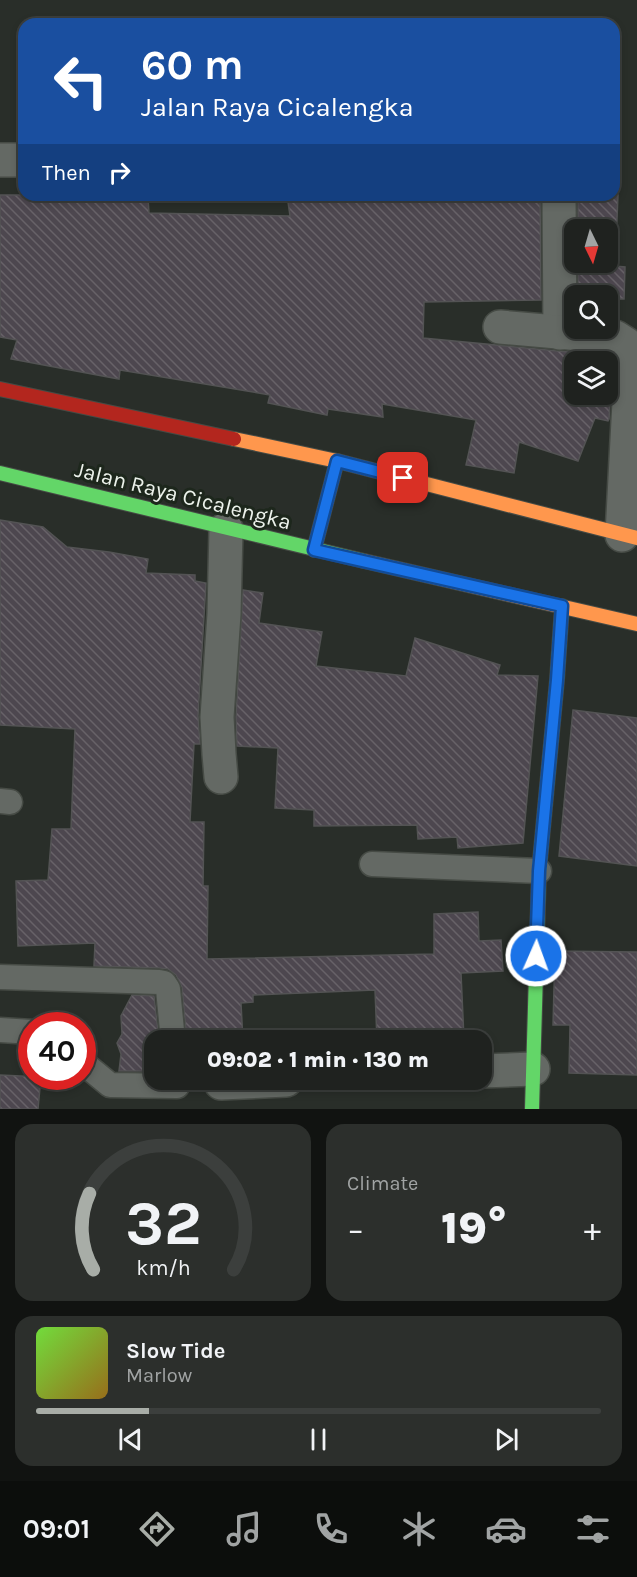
<!DOCTYPE html>
<html lang="en">
<head>
<meta charset="utf-8">
<style>
  body { margin:0; font-family:Karla,sans-serif; background:#2c2f2c; color:#f1f3f6; height:100vh; display:flex; flex-direction:column; font-size:22px; white-space:nowrap }
  * { box-sizing:border-box; margin:0 }
  p { font-size:20px; color:#a1a4a4 }
  .icon { flex:none; width:33px; height:33px; fill:none; stroke:currentColor; stroke-width:2; stroke-linecap:round; stroke-linejoin:round }
  .map { position:relative; height:1109px; overflow:hidden }
  .panel { display:flex; flex-direction:column; gap:15px; padding:15px; background:#111311; flex:1 }
  .panel>* { flex:none }
  .guide { position:absolute; left:18px; top:18px; width:602px; height:183px; border-radius:18px; box-shadow:0 3px 9px #0003,0 0 0 2px #3c3f3d; background:#1a4fa0; color:#fff; overflow:hidden }
  .needle { width:39px; rotate:175deg }
  .fabs { position:absolute; left:564px; top:219px; display:grid; gap:12px }
  .fabs a { display:grid; place-items:center; width:54px; height:54px; border-radius:12px; background:#1f221f; box-shadow:0 3px 9px #0003,0 0 0 2px #3c3f3d; font-size:30px }
  .speed { position:absolute; left:18px; top:1012px; display:flex; gap:12px; font-size:30px; font-weight:700; text-align:center }
  .speed>* { display:grid; place-content:center; width:78px; height:78px; border-radius:50%; background:#1f221f; box-shadow:0 3px 9px #0003,0 0 0 2px #3c3f3d; line-height:1 }
  .speed .limit { border:9px solid #d22; background:#fff; color:#111 }
  .pin { position:absolute; display:grid; place-items:center; width:51px; height:51px; color:#fff; margin:-26px; border-radius:12px; box-shadow:0 3px 9px #0006 }
  .me { position:absolute; width:66px; margin:-33px; rotate:2deg; stroke-linejoin:round; filter:drop-shadow(0 0 4px #0008) }
  .turn { display:flex; align-items:center; gap:21px; height:126px; padding:0 24px; font-size:27px }
  .turn .icon { width:78px; height:78px; stroke-width:2.5 }
  .turn b { display:block; font-size:42px; line-height:51px }
  .then { display:flex; align-items:center; height:57px; padding:0 24px; background:#0003; gap:12px; font-size:22px }
  .big { font-size:45px; font-weight:800; line-height:1.1 }
  .panel .tile { flex:1; display:flex; flex-direction:column; justify-content:center; gap:9px; min-width:0; padding:0 21px; border-radius:18px; background:#2c2f2c }
  .panel .dial { align-items:center; gap:0 }
  .dial svg { height:156px; overflow:visible; fill:none; stroke:#3c3f3d; stroke-width:7; stroke-linecap:round; text-anchor:middle }
  .dial text { fill:#f1f3f6; stroke:none }
  .song { display:flex; align-items:center; gap:18px }
  .cover { width:72px; height:72px; border-radius:9px; background:linear-gradient(135deg,hsl(100 70% 55%),hsl(40 70% 35%)) }
  .played { height:6px; border-radius:3px; background:linear-gradient(90deg,#a8ada7 20%,#3c3f3d 20%) }
  .keys { display:flex; justify-content:space-around; direction:ltr }
  .heat { display:flex; justify-content:space-between; align-items:center; font-size:33px; direction:ltr }
  .panel .tiles { flex:1; display:grid; gap:15px; grid-template-columns:1fr 1fr }
  .tile:last-child { grid-column:span 2 }
  .trip { position:absolute; left:144px; top:1030px; width:348px; height:60px; border-radius:18px; background:#1f221f; box-shadow:0 3px 9px #0003,0 0 0 2px #3c3f3d; font-weight:800; line-height:60px; text-align:center }
  .dock { display:flex; height:96px; justify-content:space-around; align-items:center; background:#0c0e0c; color:#a1a4a4 }
  .dock .icon { width:42px; height:42px }
  .dock .active { color:#a8ada7 }
  .dock b { font-size:27px; color:#f1f3f6 }
  .map>svg:first-child { display:block }
  .building { fill:url(#building-back-hatch); stroke:#535354; stroke-width:1.5; fill-rule:evenodd }
  .lines { fill:none; stroke-linecap:round; stroke-linejoin:round }
  .lane-casing { stroke:#464b45; stroke-width:27 }
  .street-casing { stroke:#464b45; stroke-width:36 }
  .fast-casing { stroke:#464b45; stroke-width:16 }
  .slow-casing { stroke:#464b45; stroke-width:16 }
  .jam-casing { stroke:#464b45; stroke-width:16 }
  .lane { stroke:#646964; stroke-width:24 }
  .street { stroke:#646964; stroke-width:33 }
  .fast { stroke:#63d668; stroke-width:14 }
  .slow { stroke:#ff974d; stroke-width:14 }
  .jam { stroke:#b3261e; stroke-width:14 }
  .route-casing { stroke:#114b97; stroke-width:15 }
  .route { stroke:#1a73e8; stroke-width:10 }
  .labels { text-anchor:middle; dominant-baseline:central; stroke-width:6; stroke-linejoin:round; paint-order:stroke }
  .street-label { font-size:22px; fill:#ecf2eb; stroke:#1d271c }
</style>
</head>
<body>
<div class="map">
<svg width="637" height="1109" viewBox="0 0 637 1109">
  <defs>
    <pattern id="building-back-hatch" width="6" height="6" patternUnits="userSpaceOnUse" patternTransform="scale(1.5)"><rect width="6" height="6" fill="#4d474f"/><path d="M-1 5l2 2M0 0l6 6M5-1l2 2" fill="none" stroke="#676268"/></pattern>
  </defs>
  <rect width="100%" height="100%" fill="#292e29"/>
  <g class="building">
    <path d="M0,195H132L148,198L149,213L290,216L287,195H337V201L397,195H455L456,198L540,195L541,300L424,302L423,338L610,356L612,366L609,419L608,421L595,418L578,461L519,442L514,473L466,465L476,420L382,404L383,417L328,409L327,415L268,403L270,395L235,389L120,370L119,379L11,359L17,340L0,337ZM574,362H608V394H574Z"/>
    <polygon points="578,195 618,195 615,266 625,267 624,299 608,299 608,296 578,296 578,262 608,262 608,230 578,230"/>
    <polygon points="0,520 43,527 67,547 109,552 148,559 146,573 195,575 195,581 206,583 198,716 200,744 194,744 190,822 204,822 203,886 208,886 207,959 434,954 434,914 478,912 479,941 501,940 503,971 461,973 464,1039 441,1041 377,1041 375,990 253,995 253,1002 241,1003 243,1041 187,1041 182,987 176,975 168,969 159,968 94,966 95,943 18,946 16,881 48,880 52,829 71,829 75,729 0,725"/>
    <polygon points="243,590 263,593 259,623 322,632 316,666 406,676 415,638 500,665 497,675 538,676 523,843 458,848 457,837 418,839 417,825 314,826 314,810 275,808 278,748 237,746 236,717"/>
    <polygon points="573,710 637,718 637,866 559,856"/>
    <polygon points="555,951 637,952 637,1075 569,1073 570,1025 553,1025"/>
    <polygon points="132,995 154,996 159,1041 154,1041 154,1071 119,1071 121,1054 117,1043 122,1034 121,1016"/>
    <polygon points="0,1075 41,1077 38,1109 0,1109"/>
  </g>
  <g class="lines">
    <defs>
      <g id="lane">
        <polyline points="0,801 10,802"/>
        <polyline points="372,864 539,871"/>
        <polyline points="0,977 159,982 164,983 168,989 173,1041"/>
        <polyline points="0,1030 32,1032"/>
        <polyline points="82,1062 110,1085 177,1086 176,1080"/>
      </g>
      <g id="street">
        <polyline points="0,160 24,160"/>
        <polyline points="559,195 560,333"/>
        <polyline points="500,327 615,337 626,344 631,364 622,535"/>
        <polyline points="221,777 219,754 217,717 224,614 226,529"/>
        <polyline points="482,1071 533,1069"/>
        <polyline points="221,1083 286,1080"/>
      </g>
      <g id="fast">
        <polyline points="0,473 364,561"/>
        <polyline points="532,1109 539,871 557,680 562,606"/>
      </g>
      <g id="slow">
        <polyline points="234,439 337,461 637,538"/>
        <polyline points="314,550 337,461"/>
        <polyline points="364,561 637,624"/>
      </g>
      <polyline id="jam" points="0,389 234,439"/>
    </defs>
    <use href="#lane" class="lane-casing"/>
    <use href="#street" class="street-casing"/>
    <use href="#fast" class="fast-casing"/>
    <use href="#slow" class="slow-casing"/>
    <use href="#jam" class="jam-casing"/>
    <use href="#lane" class="lane"/>
    <use href="#street" class="street"/>
    <use href="#fast" class="fast"/>
    <use href="#slow" class="slow"/>
    <use href="#jam" class="jam"/>
  </g>
  <g class="lines">
    <defs>
      <polyline id="route" points="403,478 337,461 314,550 562,606 557,680 539,871 536,956"/>
    </defs>
    <use href="#route" class="route-casing"/>
    <use href="#route" class="route"/>
  </g>
  <g class="labels">
    <g class="street-label">
      <text transform="translate(183 496) rotate(14)">Jalan Raya Cicalengka</text>
    </g>
  </g>
</svg>
<div class="fabs">
<a><svg class="needle" viewBox="-14 -14 28 28"><path d="M0-13l5 13h-10z" fill="#e53935"/><path d="M0 13l5-13h-10z" fill="#a1a4a4"/></svg></a>
<a><svg class="icon" aria-label="search" viewBox="0 0 24 24"><circle cx="10" cy="10" r="6"/><path d="M15 15l6 6"/></svg></a>
<a><svg class="icon" aria-label="layers" viewBox="0 0 24 24"><path d="M12 4l9 5-9 5-9-5zM3 14l9 5 9-5"/></svg></a>
</div>
<div class="speed"><div class="limit">40</div></div>
<div class="pin" style="left:403px;top:478px;background:#d93025"><svg class="icon" aria-label="arrive" viewBox="0 0 24 24"><path d="M6 21V4h12l-3 4 3 4H6"/></svg></div>
<svg class="me" style="left:536px;top:956px" viewBox="-20 -20 40 40"><circle r="17" fill="#1a73e8" stroke="#fff" stroke-width="3"/><path d="M0-11L8 9 0 5-8 9z" fill="#fff"/></svg>
<div class="trip">09:02 · 1 min · 130 m</div>
<div class="guide">
<div class="turn"><svg class="icon" aria-label="left" viewBox="0 0 24 24"><path d="M17 20v-9H6M10 6l-5 5 5 5"/></svg><div><b>60 m</b>Jalan Raya Cicalengka</div></div>
<div class="then">Then<svg class="icon" aria-label="right" viewBox="0 0 24 24"><path d="M7 20v-9h11M14 6l5 5-5 5"/></svg></div>
</div>
</div>
<section class="panel">
<div class="tiles">
<div class="tile dial"><svg viewBox="0 0 100 80">
<path d="M14 69A42 42 0 1 1 86 69"/>
<path d="M14 69A42 42 0 0 1 12 30" stroke="#a8ada7"/>
<text x="50" y="56" font-size="32" font-weight="700">32</text>
<text x="50" y="72" font-size="11">km/h</text>
</svg></div>
<div class="tile"><p>Climate</p>
<div class="heat"><a>−</a><b class="big">19°</b><a>+</a></div>
</div>
<div class="tile">
<div class="song"><i class="cover"></i><div><b>Slow Tide</b><p>Marlow</p></div></div>
<div class="played"></div>
<div class="keys"><svg class="icon" aria-label="previous" viewBox="0 0 24 24"><path d="M18 5L8 12l10 7zM5 5v14"/></svg><svg class="icon" aria-label="pause" viewBox="0 0 24 24"><path d="M8 5v14M16 5v14"/></svg><svg class="icon" aria-label="next" viewBox="0 0 24 24"><path d="M6 5l10 7-10 7zM19 5v14"/></svg></div>
</div>
</div>
</section>
<nav class="dock">
<b>09:01</b>
<svg class="icon active" aria-label="directions" viewBox="0 0 24 24"><path d="M12 3l9 9-9 9-9-9zM9 14v-3h6M13 9l2 2-2 2"/></svg>
<svg class="icon" aria-label="music" viewBox="0 0 24 24"><path d="M9 18V5l10-2v13"/><circle cx="6" cy="18" r="3"/><circle cx="16" cy="16" r="3"/></svg>
<svg class="icon" aria-label="phone" viewBox="0 0 24 24"><path d="M5 4h4l2 5-3 2q2 4 5 5l2-3 5 2v4C11 20 4 13 5 4z"/></svg>
<svg class="icon" aria-label="climate" viewBox="0 0 24 24"><path d="M12 3v18M4 7l16 10M4 17L20 7"/></svg>
<svg class="icon" aria-label="car" viewBox="0 0 24 24"><path d="M5 17H2v-5l4-1 3-4h7l3 4 3 1v5h-3M9 17h6M6 11h13"/><circle cx="7" cy="17" r="2"/><circle cx="17" cy="17" r="2"/></svg>
<svg class="icon" aria-label="filters" viewBox="0 0 24 24"><path d="M4 7h16M4 17h16"/><circle cx="9" cy="7" r="2"/><circle cx="15" cy="17" r="2"/></svg>
</nav>
</body>
</html>
